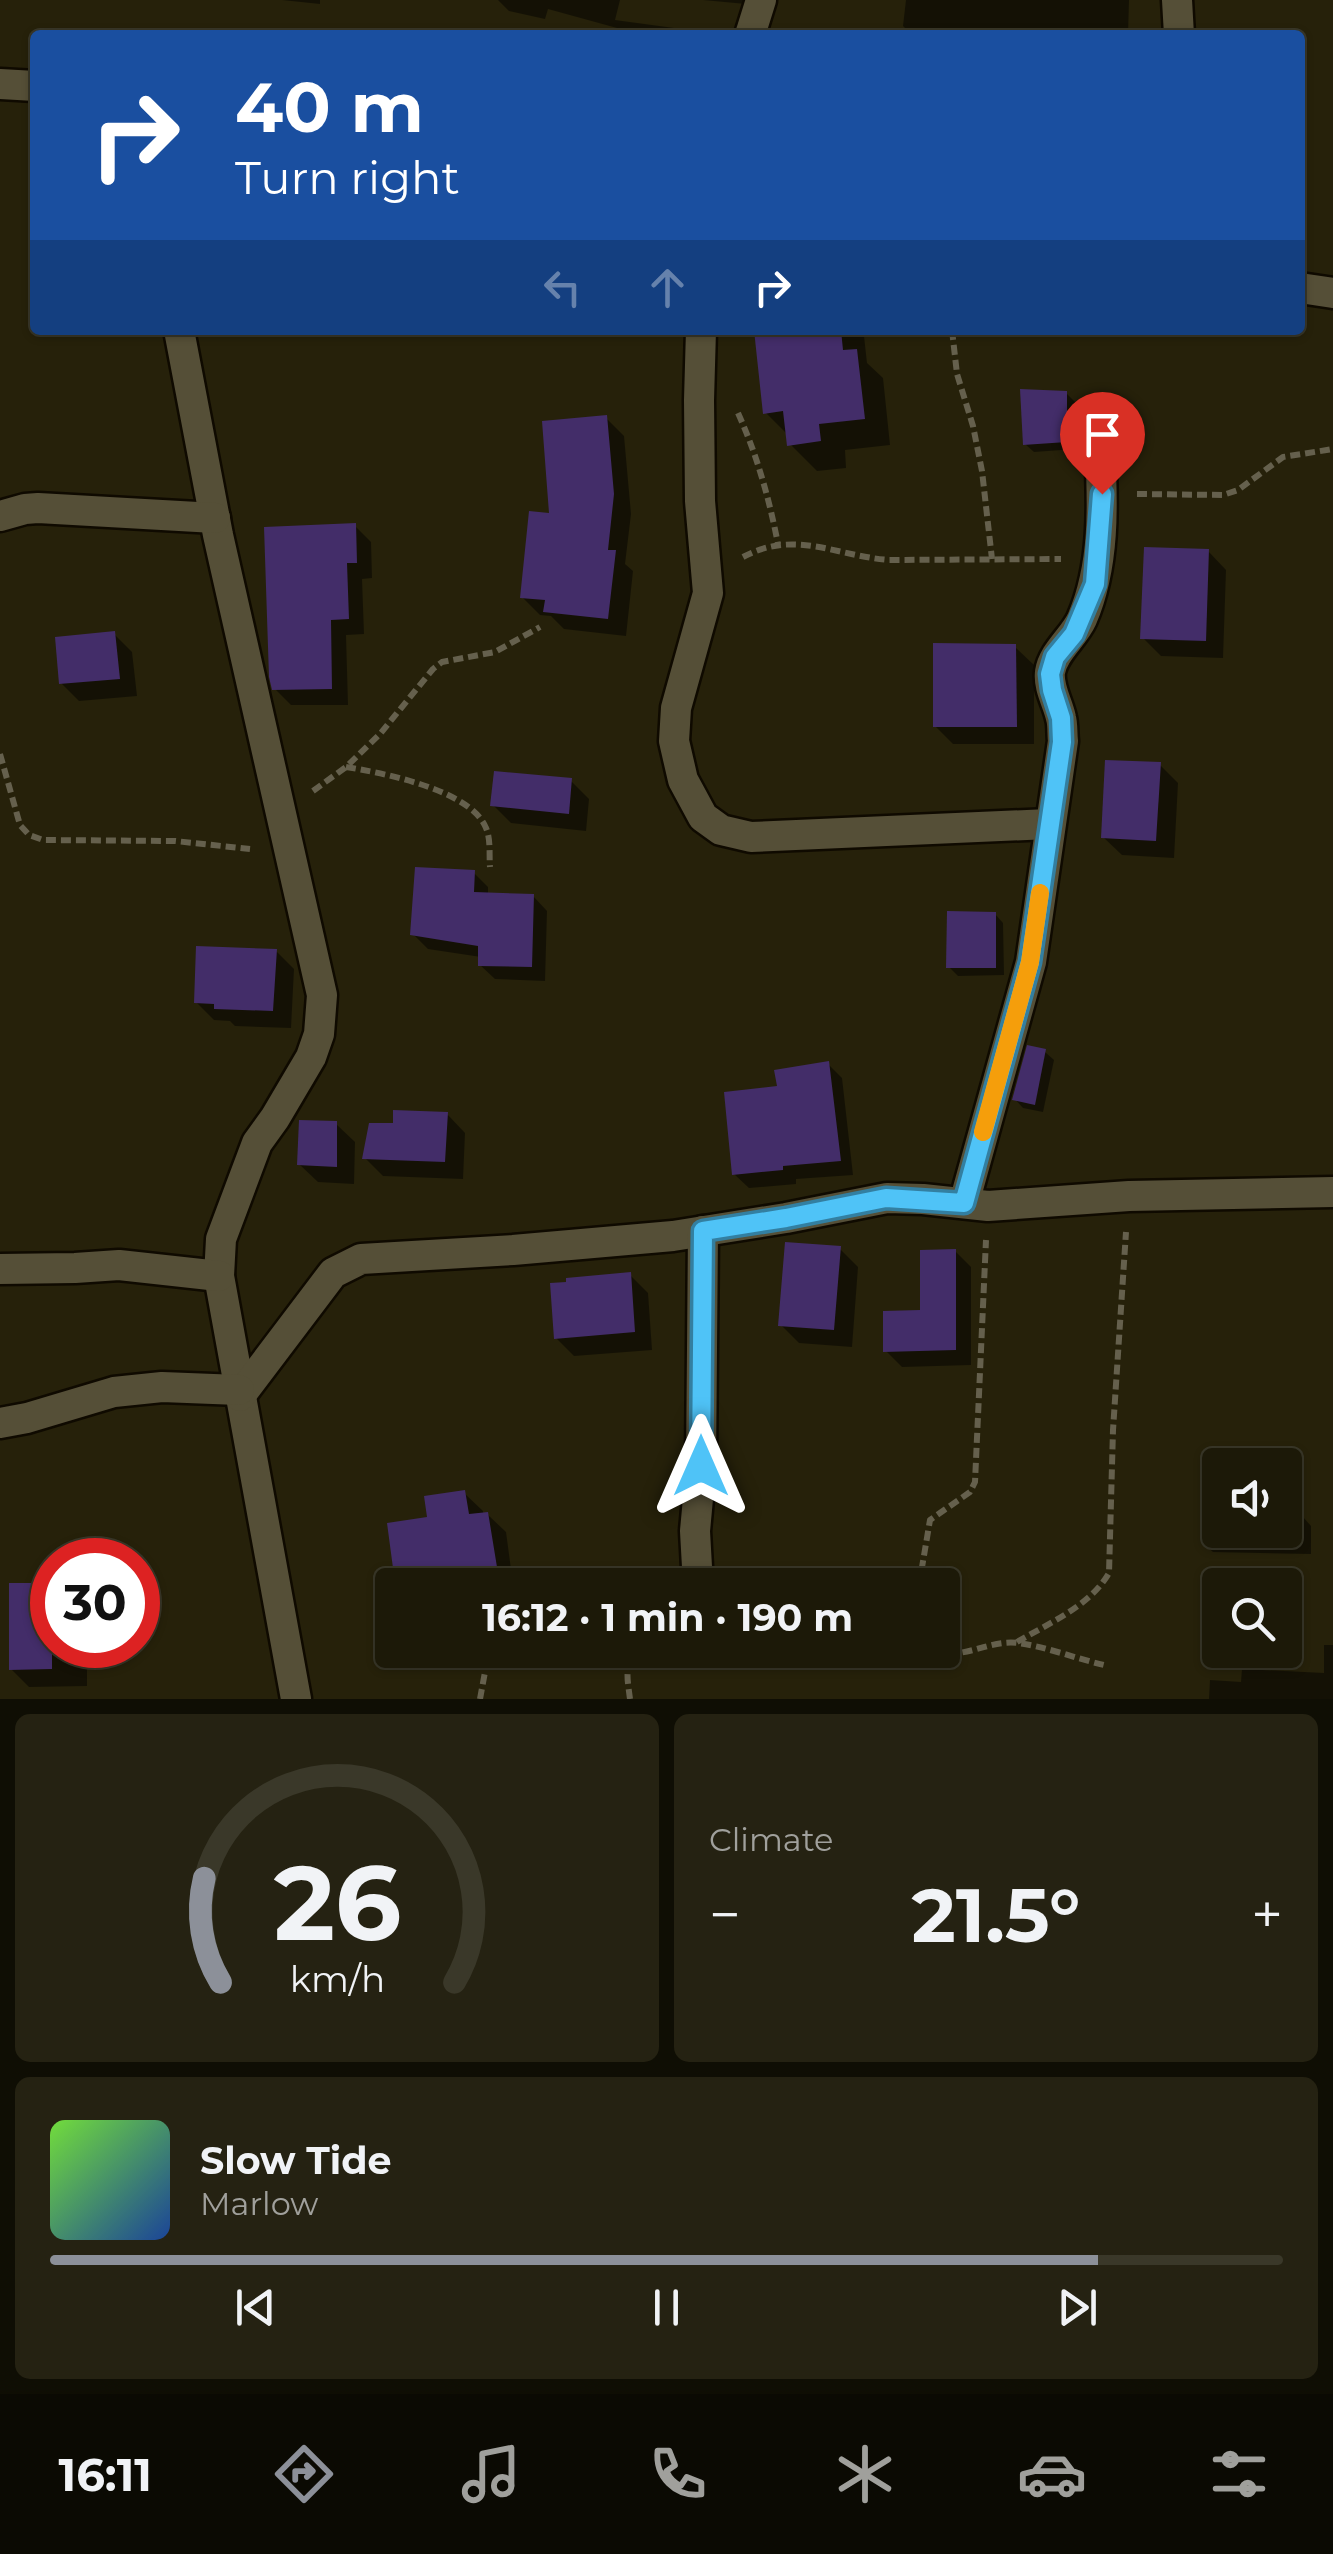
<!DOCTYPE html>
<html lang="en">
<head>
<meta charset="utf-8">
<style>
  body { margin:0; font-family:Montserrat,sans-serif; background:#252212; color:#f1f3f6; height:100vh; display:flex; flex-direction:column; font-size:38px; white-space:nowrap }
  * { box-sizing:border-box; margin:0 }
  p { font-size:32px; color:#a0a09c }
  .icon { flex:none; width:55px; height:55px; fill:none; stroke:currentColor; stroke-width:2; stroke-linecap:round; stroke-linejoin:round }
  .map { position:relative; height:1699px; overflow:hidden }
  .sheet { display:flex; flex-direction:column; gap:15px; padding:15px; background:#0f0e04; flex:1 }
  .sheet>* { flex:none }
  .hud { position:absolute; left:30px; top:30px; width:1275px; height:305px; border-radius:10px; box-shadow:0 2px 8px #0004,0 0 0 2px #3a3829; background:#1a4fa0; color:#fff; overflow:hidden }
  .fabs { position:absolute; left:1202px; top:1448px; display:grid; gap:20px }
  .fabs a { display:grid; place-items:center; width:100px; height:100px; border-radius:10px; background:#1c1908; box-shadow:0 2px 8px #0004,0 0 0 2px #3a3829; font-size:50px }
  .speed { position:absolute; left:30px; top:1538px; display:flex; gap:20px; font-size:50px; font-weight:700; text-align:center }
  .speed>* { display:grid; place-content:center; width:130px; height:130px; border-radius:50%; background:#1c1908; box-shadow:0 2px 8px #0004,0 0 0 2px #3a3829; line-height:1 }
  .speed .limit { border:15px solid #d22; background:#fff; color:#111 }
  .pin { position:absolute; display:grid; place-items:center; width:85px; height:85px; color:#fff; margin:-102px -42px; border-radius:50% 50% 50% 0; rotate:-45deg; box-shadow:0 0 10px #0007 }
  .pin .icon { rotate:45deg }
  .me { position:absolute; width:110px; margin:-55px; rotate:0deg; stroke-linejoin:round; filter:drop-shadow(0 0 8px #0008) }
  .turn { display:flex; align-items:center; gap:35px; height:210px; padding:0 40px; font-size:45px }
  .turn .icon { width:130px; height:130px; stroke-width:2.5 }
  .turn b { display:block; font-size:70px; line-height:85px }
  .lanes { display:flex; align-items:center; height:95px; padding:0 40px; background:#0003; justify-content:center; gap:50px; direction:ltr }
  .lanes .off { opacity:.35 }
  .big { font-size:75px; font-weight:700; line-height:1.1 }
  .sheet .widget { flex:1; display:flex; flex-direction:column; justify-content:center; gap:15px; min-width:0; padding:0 35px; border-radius:15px; background:#252212 }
  .sheet .dial { align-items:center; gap:0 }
  .dial svg { height:260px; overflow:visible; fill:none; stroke:#3a3829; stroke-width:7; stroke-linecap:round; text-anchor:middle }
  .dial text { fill:#f1f3f6; stroke:none }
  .song { display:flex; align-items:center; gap:30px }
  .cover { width:120px; height:120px; border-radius:15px; background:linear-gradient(135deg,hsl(100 70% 55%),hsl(220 70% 35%)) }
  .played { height:10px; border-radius:5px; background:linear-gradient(90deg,#8c9099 85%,#3a3829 85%) }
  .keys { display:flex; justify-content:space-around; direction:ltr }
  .heat { display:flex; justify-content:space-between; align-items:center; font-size:55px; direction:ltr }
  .sheet .tiles { flex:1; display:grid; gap:15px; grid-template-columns:1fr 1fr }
  .widget:last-child { grid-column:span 2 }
  .trip { position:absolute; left:375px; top:1568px; width:585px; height:100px; border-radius:10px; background:#1c1908; box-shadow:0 2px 8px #0004,0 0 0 2px #3a3829; font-weight:700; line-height:100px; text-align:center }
  .menu { display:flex; height:160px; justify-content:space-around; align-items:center; background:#0b0a03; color:#a0a09c }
  .menu .icon { width:70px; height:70px }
  .menu .current { color:#8c9099 }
  .menu b { font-size:45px; color:#f1f3f6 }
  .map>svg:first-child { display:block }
  .shadow { fill:#0007 }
  .building { fill:#432d69 }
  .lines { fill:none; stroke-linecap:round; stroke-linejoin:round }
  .minor-casing { stroke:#0f0a00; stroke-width:35 }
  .path { stroke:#65604d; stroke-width:6; stroke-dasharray:10 5; stroke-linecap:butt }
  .minor { stroke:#554f37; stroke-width:30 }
  .route-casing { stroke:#337fa1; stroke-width:25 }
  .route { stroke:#4fc3f7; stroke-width:18 }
  .slow { stroke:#f59e0b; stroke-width:18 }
</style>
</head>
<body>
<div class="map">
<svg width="1333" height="1699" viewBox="0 0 1333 1699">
  <rect width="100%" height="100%" fill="#26210a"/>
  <g class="shadow">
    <polygon points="282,0 320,0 320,4"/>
    <polygon points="498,0 620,0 615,20 696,31 701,35 616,35 617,28 548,9 545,19 509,11"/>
    <polygon points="703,0 746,0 746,4"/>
    <polygon points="906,0 1129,0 1128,35 912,35 903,26"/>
    <polygon points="757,330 859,330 864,336 867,363 883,378 890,445 845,450 846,468 817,471 790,444 789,436 766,413"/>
    <polygon points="1066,393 1075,402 1075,449 1034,452 1025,444"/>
    <polygon points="606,418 624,436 631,514 625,564 633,571 626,636 564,629 551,616 540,615 522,597 552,516"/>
    <polygon points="355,526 371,542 372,578 362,579 364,634 346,635 348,705 291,705 275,689"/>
    <polygon points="1208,551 1226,570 1223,658 1161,656 1143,638"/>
    <polygon points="114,634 132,652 137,696 79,701 61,683"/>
    <polygon points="1015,647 1034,665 1034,744 953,744 935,726"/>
    <polygon points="1160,765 1178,783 1174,858 1122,855 1103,837"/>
    <polygon points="571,781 589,799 586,831 511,823 493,805"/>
    <polygon points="474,873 488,887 488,895 533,896 547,911 545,981 495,979 480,965 481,957 428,949 413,934"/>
    <polygon points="995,914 1003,923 1004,975 958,976 949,967"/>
    <polygon points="276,951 294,969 291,1028 235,1026 230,1021 214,1020 196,1002"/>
    <polygon points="1045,1052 1054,1060 1043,1112 1023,1108 1015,1099"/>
    <polygon points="828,1064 842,1078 853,1175 796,1179 796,1184 749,1188 734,1174 780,1088"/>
    <polygon points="447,1114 465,1133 463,1179 383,1176 365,1158 395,1126"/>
    <polygon points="336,1124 355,1142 354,1184 318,1182 299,1164"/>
    <polygon points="840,1249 858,1267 852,1347 799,1343 781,1325"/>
    <polygon points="955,1251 971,1267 971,1365 902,1367 886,1351 923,1313"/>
    <polygon points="630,1275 648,1293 652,1350 574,1356 556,1338"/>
    <polygon points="464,1493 483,1511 483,1515 487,1514 506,1532 513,1584 401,1585 398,1582 430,1519"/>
    <polygon points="1205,1513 1220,1514 1220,1530 1285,1530 1285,1517 1303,1517 1311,1526 1311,1554 1213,1552 1204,1544"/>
    <polygon points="11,1585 52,1585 52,1645 84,1645 87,1648 87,1686 29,1687 11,1669"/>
    <polygon points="1324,1645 1333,1645 1333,1699 1209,1699 1210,1680 1241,1682 1242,1669 1324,1673"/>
  </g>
  <g class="building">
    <polygon points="754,330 841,330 843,350 857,349 865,419 819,424 821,441 787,446 783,411 763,414"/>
    <polygon points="1020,389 1067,391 1067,442 1023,445"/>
    <polygon points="607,415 614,494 608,550 616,550 608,619 543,612 545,600 520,598 529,511 549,513 542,421"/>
    <polygon points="356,523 357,563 347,563 349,619 331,620 332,689 272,690 269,677 264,527"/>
    <polygon points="1144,547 1209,549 1206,641 1140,639"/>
    <polygon points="115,631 120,679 59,684 55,637"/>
    <polygon points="933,643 1016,644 1017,727 933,727"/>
    <polygon points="1105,760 1161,762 1156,841 1101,838"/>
    <polygon points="494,771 572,778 569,814 490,806"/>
    <polygon points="415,867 475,870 474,892 534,894 532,967 478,966 478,946 410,935"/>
    <polygon points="947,911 996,912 996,968 946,968"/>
    <polygon points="196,946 277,949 273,1011 214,1009 214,1004 194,1003"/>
    <polygon points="1027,1045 1046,1049 1035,1105 1012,1100"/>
    <polygon points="829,1061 841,1161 783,1166 783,1170 732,1175 724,1092 777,1086 774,1070"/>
    <polygon points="393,1110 448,1112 445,1162 362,1159 369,1123 393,1123"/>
    <polygon points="299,1120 337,1121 337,1167 297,1165"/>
    <polygon points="785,1242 841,1246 834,1330 778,1326"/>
    <polygon points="956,1249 956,1350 883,1352 883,1311 920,1310 920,1250"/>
    <polygon points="631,1272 635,1332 554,1339 550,1283 566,1282 566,1278"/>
    <polygon points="465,1490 469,1514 488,1512 497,1567 395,1583 387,1523 427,1517 424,1496"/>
    <polygon points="9,1583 52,1583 52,1669 9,1670"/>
  </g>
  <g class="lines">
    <defs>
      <g id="minor">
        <polyline points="1177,0 1179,35"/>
        <polyline points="750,35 761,0"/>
        <polyline points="0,84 35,86"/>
        <polyline points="1300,288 1333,293"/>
        <polyline points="179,330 218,535 322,995 319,1034 311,1057 275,1118 257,1143 221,1239 219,1276 296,1699"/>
        <polyline points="701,330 699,400 700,501 708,593 676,708 674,741 683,780 703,817 721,830 751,837 1049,824"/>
        <polyline points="0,516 25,509 38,508 215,518"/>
        <path d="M964,1203L1031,962L1063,741C1062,734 1063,725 1061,718C1058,703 1048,688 1050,672C1053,652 1074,637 1082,619C1105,566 1103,504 1100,448"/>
        <polyline points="0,1269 75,1268 119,1265 219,1276"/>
        <polyline points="240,1396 333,1273 361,1259 513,1250 673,1236 786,1218 887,1198 923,1199 988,1206 1129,1196 1333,1192"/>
        <polyline points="0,1423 27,1418 114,1392 162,1387 239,1390"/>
        <polyline points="698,1585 695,1531 701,1466 703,1231"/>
      </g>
    </defs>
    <use href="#minor" class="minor-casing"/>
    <g class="path">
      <polyline points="952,330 957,374 973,426 982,471 992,559"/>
      <path d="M738,413C757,455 769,498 778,544"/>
      <polyline points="1137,494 1223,495 1238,490 1283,457 1333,449"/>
      <path d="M743,557C795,529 836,556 889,560L1061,559"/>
      <polyline points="0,754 20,825 29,835 43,840 175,841 250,849"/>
      <path d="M346,767C383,773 471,790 486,828C491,839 489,856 490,867"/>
      <polyline points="313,791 346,767 380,734 433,669 442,662 495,652 540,627"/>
      <polyline points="919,1585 930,1520 970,1492 975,1482 986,1240"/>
      <path d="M1017,1642C1049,1623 1090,1606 1109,1573L1113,1430L1126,1232"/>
      <path d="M933,1650C961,1662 989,1639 1018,1643C1043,1646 1078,1659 1104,1665"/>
      <polyline points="480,1699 485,1672"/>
      <path d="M630,1699C626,1668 623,1663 653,1650"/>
    </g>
    <use href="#minor" class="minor"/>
  </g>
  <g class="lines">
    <defs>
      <polyline id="route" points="701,1466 703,1231 786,1218 886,1198 964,1203 1030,962 1062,742 1061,718 1052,690 1050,674 1055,657 1074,634 1095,584 1102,494"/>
    </defs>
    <use href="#route" class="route-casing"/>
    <use href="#route" class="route"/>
    <polyline class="slow" points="983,1132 1030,962 1040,893"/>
  </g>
</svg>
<div class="fabs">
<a><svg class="icon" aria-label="sound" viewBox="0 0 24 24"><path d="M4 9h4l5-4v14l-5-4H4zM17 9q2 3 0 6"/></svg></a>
<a><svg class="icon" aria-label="search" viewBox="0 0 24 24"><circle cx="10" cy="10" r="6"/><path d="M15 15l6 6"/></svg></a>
</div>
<div class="speed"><div class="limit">30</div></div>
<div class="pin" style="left:1102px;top:494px;background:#d93025"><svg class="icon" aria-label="arrive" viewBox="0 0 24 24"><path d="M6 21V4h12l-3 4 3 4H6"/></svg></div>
<svg class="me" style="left:701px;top:1466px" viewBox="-20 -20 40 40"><path d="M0-17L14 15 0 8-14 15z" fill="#4fc3f7" stroke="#fff" stroke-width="4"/></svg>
<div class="trip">16:12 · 1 min · 190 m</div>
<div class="hud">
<div class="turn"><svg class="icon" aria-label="right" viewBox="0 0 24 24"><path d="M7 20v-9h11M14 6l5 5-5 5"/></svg><div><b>40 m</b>Turn right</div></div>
<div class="lanes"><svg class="icon off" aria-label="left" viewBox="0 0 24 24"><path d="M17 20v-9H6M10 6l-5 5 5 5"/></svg><svg class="icon off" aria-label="ahead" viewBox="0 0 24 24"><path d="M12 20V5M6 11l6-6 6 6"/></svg><svg class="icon" aria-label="right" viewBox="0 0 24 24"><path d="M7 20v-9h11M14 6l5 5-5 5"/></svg></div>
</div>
</div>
<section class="sheet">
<div class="tiles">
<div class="widget dial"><svg viewBox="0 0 100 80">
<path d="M14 69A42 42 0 1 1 86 69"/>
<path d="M14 69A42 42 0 0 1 9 37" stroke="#8c9099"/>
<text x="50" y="56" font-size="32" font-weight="700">26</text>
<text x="50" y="72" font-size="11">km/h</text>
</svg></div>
<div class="widget"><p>Climate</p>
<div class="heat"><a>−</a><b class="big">21.5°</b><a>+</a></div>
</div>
<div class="widget">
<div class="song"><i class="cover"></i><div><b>Slow Tide</b><p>Marlow</p></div></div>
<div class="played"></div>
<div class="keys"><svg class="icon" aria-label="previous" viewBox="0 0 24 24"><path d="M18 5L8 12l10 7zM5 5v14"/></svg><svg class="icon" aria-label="pause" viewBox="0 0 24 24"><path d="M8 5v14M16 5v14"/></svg><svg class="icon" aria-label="next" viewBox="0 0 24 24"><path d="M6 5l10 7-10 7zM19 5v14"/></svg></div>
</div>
</div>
</section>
<nav class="menu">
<b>16:11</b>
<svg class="icon current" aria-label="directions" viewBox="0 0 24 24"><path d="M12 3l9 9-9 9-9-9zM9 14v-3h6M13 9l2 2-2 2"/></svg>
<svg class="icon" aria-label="music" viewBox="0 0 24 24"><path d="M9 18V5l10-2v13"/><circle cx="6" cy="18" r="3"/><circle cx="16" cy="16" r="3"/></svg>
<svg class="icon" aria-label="phone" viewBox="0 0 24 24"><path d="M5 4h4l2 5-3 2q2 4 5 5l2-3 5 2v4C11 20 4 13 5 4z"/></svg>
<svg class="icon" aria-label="climate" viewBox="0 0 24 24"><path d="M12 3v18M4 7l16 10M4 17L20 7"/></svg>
<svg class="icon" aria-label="car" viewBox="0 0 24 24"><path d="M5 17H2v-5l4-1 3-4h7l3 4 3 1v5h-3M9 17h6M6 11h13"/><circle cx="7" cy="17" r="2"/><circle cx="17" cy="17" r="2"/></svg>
<svg class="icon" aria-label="filters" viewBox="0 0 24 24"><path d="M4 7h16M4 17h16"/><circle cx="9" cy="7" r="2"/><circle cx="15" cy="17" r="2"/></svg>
</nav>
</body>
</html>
